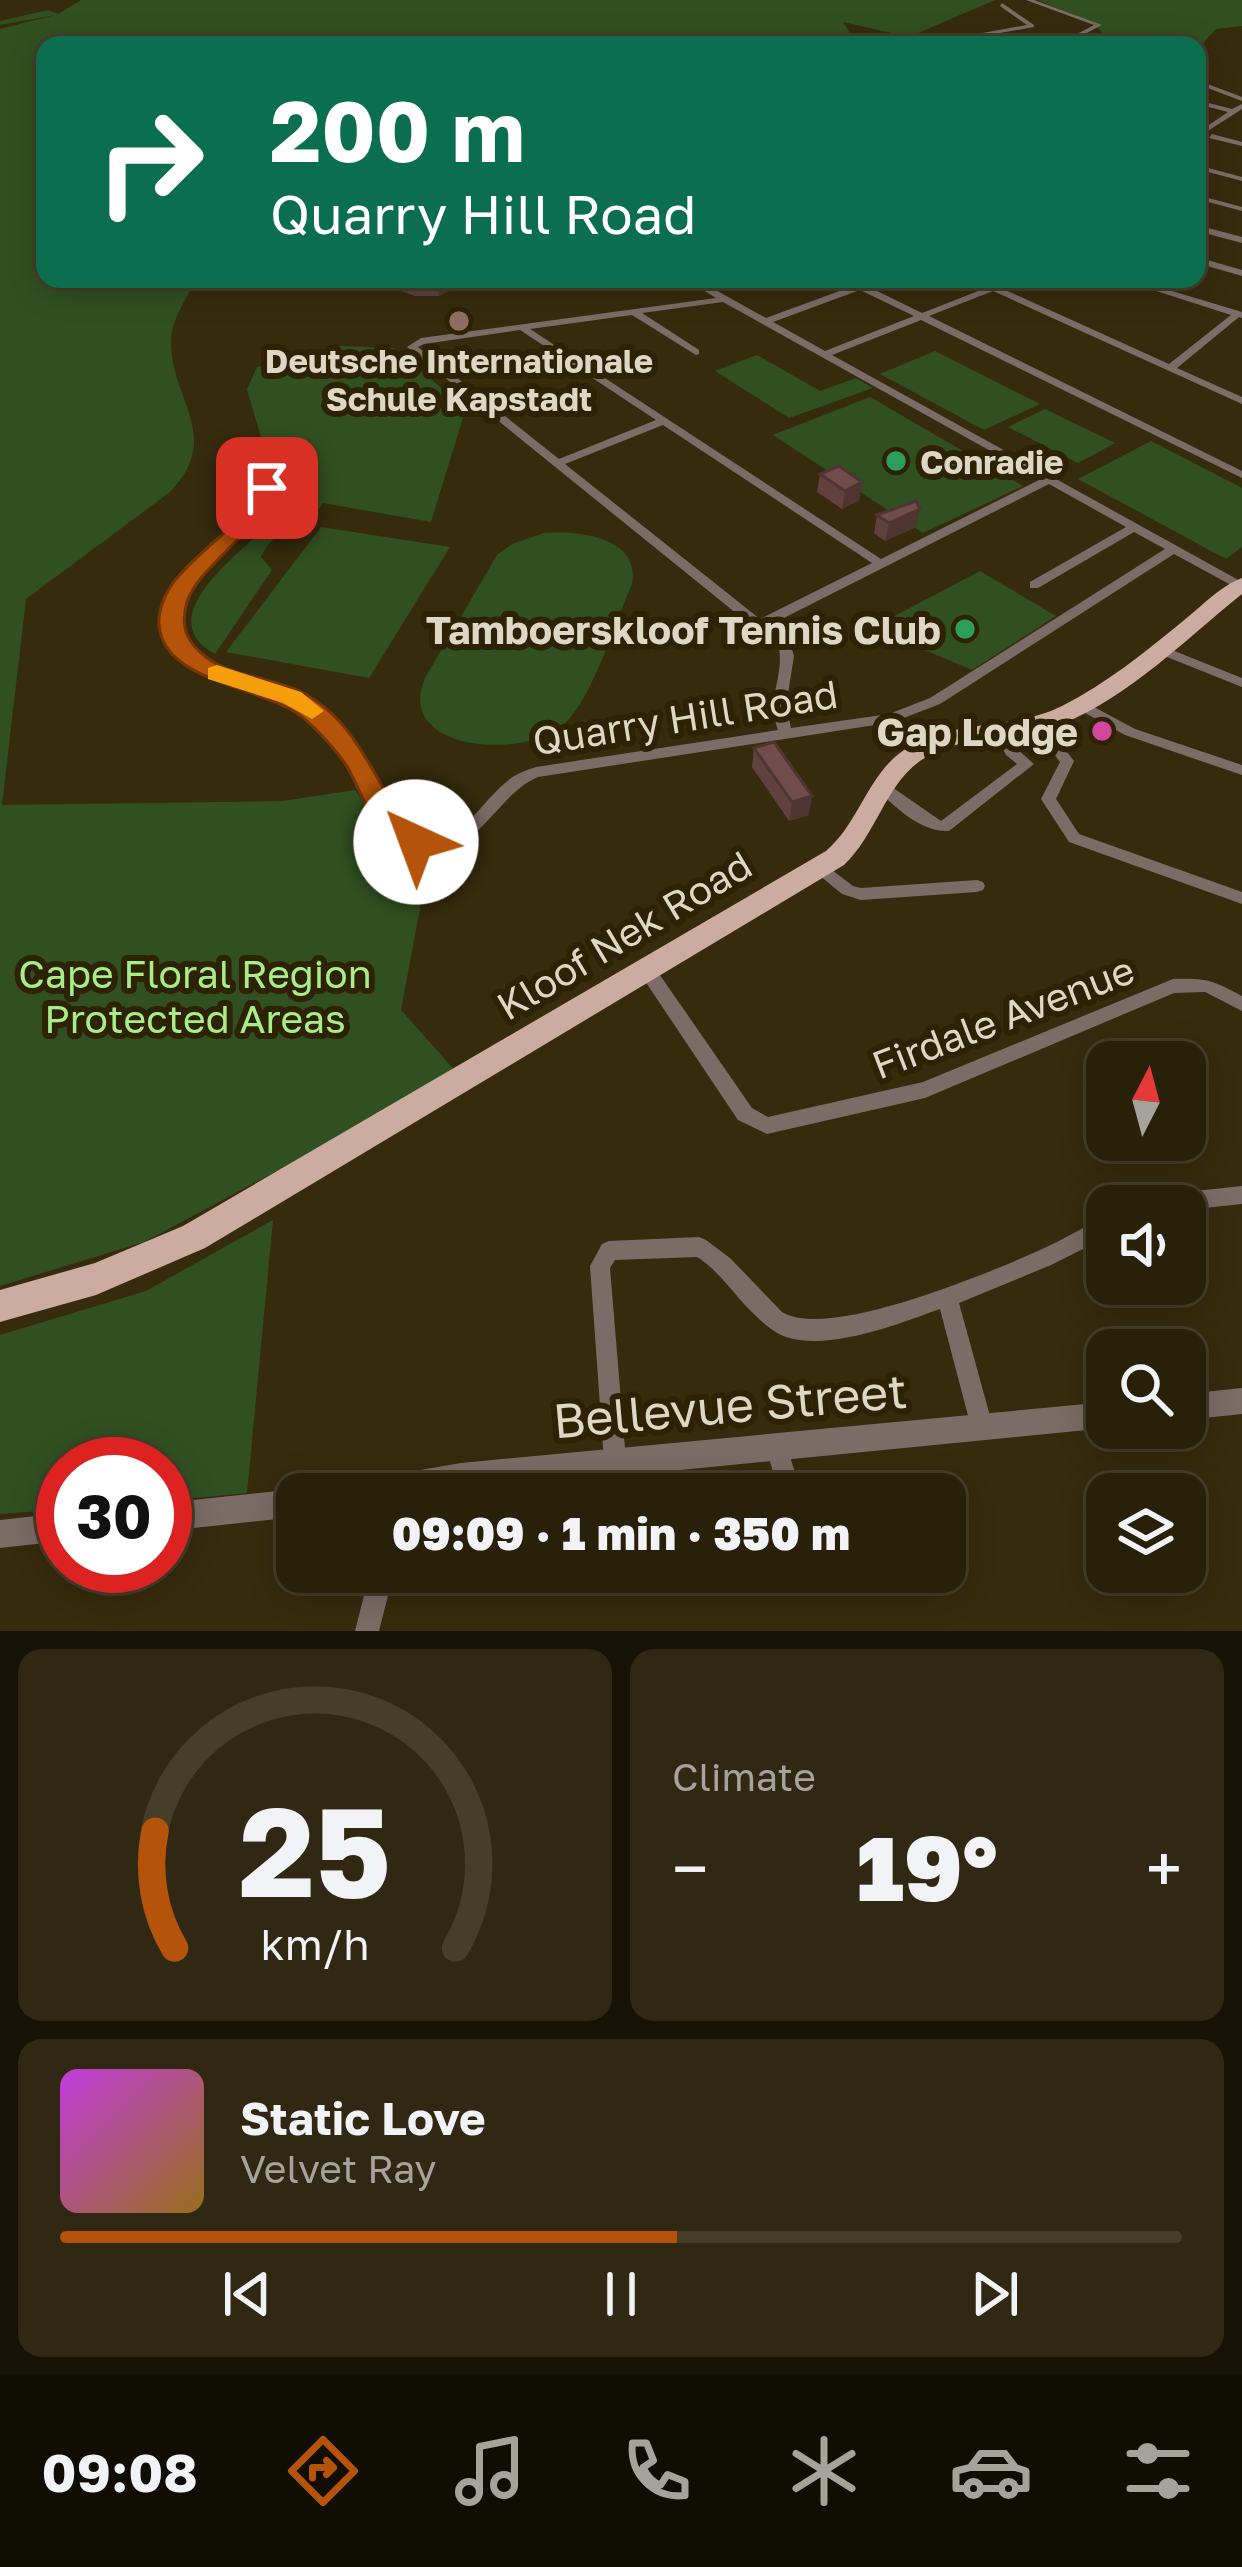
<!DOCTYPE html>
<html lang="en">
<head>
<meta charset="utf-8">
<style>
  body { margin:0; font-family:"Golos Text",sans-serif; background:#312813; color:#f1f3f6; height:100vh; display:flex; flex-direction:column; font-size:45px; white-space:nowrap }
  * { box-sizing:border-box; margin:0 }
  p { font-size:39px; color:#a5a39c }
  .icon { flex:none; width:66px; height:66px; fill:none; stroke:currentColor; stroke-width:2; stroke-linecap:round; stroke-linejoin:round }
  .map { position:relative; height:1631px; overflow:hidden }
  .drawer { display:flex; flex-direction:column; gap:18px; padding:18px; background:#171206; flex:1 }
  .drawer>* { flex:none }
  .banner { position:absolute; left:36px; top:36px; width:1170px; height:252px; border-radius:24px; box-shadow:0 6px 30px #0003,0 0 0 3px #453e2b; background:#0b6e4f; color:#fff; overflow:hidden }
  .needle { width:78px; rotate:6deg }
  .tools { position:absolute; left:1086px; top:1041px; display:grid; gap:24px }
  .tools a { display:grid; place-items:center; width:120px; height:120px; border-radius:24px; background:#29200a; box-shadow:0 6px 30px #0003,0 0 0 3px #453e2b; font-size:60px }
  .speed { position:absolute; left:36px; top:1437px; display:flex; gap:24px; font-size:60px; font-weight:700; text-align:center }
  .speed>* { display:grid; place-content:center; width:156px; height:156px; border-radius:50%; background:#29200a; box-shadow:0 6px 30px #0003,0 0 0 3px #453e2b; line-height:1 }
  .speed .limit { border:18px solid #d22; background:#fff; color:#111 }
  .pin { position:absolute; display:grid; place-items:center; width:102px; height:102px; color:#fff; margin:-51px; border-radius:24px; box-shadow:0 6px 18px #0006 }
  .me { position:absolute; width:132px; margin:-66px; rotate:317deg; stroke-linejoin:round; filter:drop-shadow(0 0 9px #0008) }
  .turn { display:flex; align-items:center; gap:42px; height:252px; padding:0 36px; font-size:54px }
  .turn .icon { width:156px; height:156px; stroke-width:2.5 }
  .turn b { display:block; font-size:84px; line-height:102px }
  .big { font-size:90px; font-weight:800; line-height:1.1 }
  .drawer .tile { flex:1; display:flex; flex-direction:column; justify-content:center; gap:18px; min-width:0; padding:0 42px; border-radius:24px; background:#312813 }
  .drawer .dial { align-items:center; gap:0 }
  .dial svg { height:312px; overflow:visible; fill:none; stroke:#453e2b; stroke-width:7; stroke-linecap:round; text-anchor:middle }
  .dial text { fill:#f1f3f6; stroke:none }
  .song { display:flex; align-items:center; gap:36px }
  .cover { width:144px; height:144px; border-radius:18px; background:linear-gradient(135deg,hsl(290 70% 55%),hsl(40 70% 35%)) }
  .played { height:12px; border-radius:6px; background:linear-gradient(90deg,#b45309 55%,#453e2b 55%) }
  .keys { display:flex; justify-content:space-around; direction:ltr }
  .heat { display:flex; justify-content:space-between; align-items:center; font-size:66px; direction:ltr }
  .drawer .tiles { flex:1; display:grid; gap:18px; grid-template-columns:1fr 1fr }
  .tile:last-child { grid-column:span 2 }
  .trip { position:absolute; left:276px; top:1473px; width:690px; height:120px; border-radius:24px; background:#29200a; box-shadow:0 6px 30px #0003,0 0 0 3px #453e2b; font-weight:800; line-height:120px; text-align:center }
  .dock { display:flex; height:192px; justify-content:space-around; align-items:center; background:#100d04; color:#a5a39c }
  .dock .icon { width:84px; height:84px }
  .dock .selected { color:#b45309 }
  .dock b { font-size:54px; color:#f1f3f6 }
  .map>svg:first-child { display:block }
  .green { fill:#315021 }
  .lines { fill:none; stroke-linecap:round; stroke-linejoin:round }
  .minor { fill:#7c6c67; fill-rule:evenodd }
  .tertiary { fill:#7c6c67; fill-rule:evenodd }
  .primary { fill:#ccaba1; fill-rule:evenodd }
  .wall { fill:#604140 }
  .shaded-wall { fill:#4e3534 }
  .building { fill:#704c4a; stroke:#4e3534; stroke-width:3 }
  .route { fill:#b45309; stroke:#753606; stroke-width:3 }
  .slow { fill:#f59e0b }
  .education-dot { fill:#8d6e63; stroke:#2d2203; stroke-width:4.5 }
  .leisure-dot { fill:#2e9e5b; stroke:#2d2203; stroke-width:4.5 }
  .hotel-dot { fill:#d1479c; stroke:#2d2203; stroke-width:4.5 }
  .labels { text-anchor:middle; dominant-baseline:central; stroke-width:12; stroke-linejoin:round; paint-order:stroke }
  .far-poi-label { font-size:33px; font-weight:bold; fill:#ded7c5; stroke:#2d2203 }
  .poi-label { font-size:39px; font-weight:bold; fill:#ded7c5; stroke:#2d2203; text-anchor:end }
  .street-label { font-size:39px; fill:#ded7c5; stroke:#2d2203 }
  .park-label { font-size:39px; fill:#a8ee87; stroke:#2d2203 }
  .near-street-label { font-size:48px; fill:#ded7c5; stroke:#2d2203 }
</style>
</head>
<body>
<div class="map">
<svg width="1242" height="1631" viewBox="0 0 1242 1631">
  <rect width="100%" height="100%" fill="#372b0d"/>
  <g class="green">
    <path d="M81,0H995L909,37L843,22L849,31L847,43L841,45H45V279H197C187,297 172,319 171,340C170,401 224,435 170,492L26,599L2,805L283,801L355,790L391,838L431,850L401,1010L458,1074L144,1242L0,1286V29L55,15L0,25V21L48,10L58,14Z"/>
    <path d="M1038,0H1242V26L1216,29L1197,50V45C1162,45 1115,51 1094,24Z"/>
    <path d="M340,346L393,348L466,408L431,522L323,503C307,530 279,520 261,557L272,570L215,654C150,619 236,556 266,527L252,521L283,485L274,483L247,389L257,367Z"/>
    <polygon points="935,351 1040,404 984,430 880,374"/>
    <polygon points="757,355 820,391 856,378 873,388 789,418 715,371"/>
    <polygon points="870,397 1023,486 923,533 773,435"/>
    <polygon points="1045,409 1115,443 1078,463 1008,427"/>
    <polygon points="1151,441 1242,488 1242,547 1226,559 1078,479"/>
    <polygon points="321,527 450,547 369,678 226,652"/>
    <path d="M544,533C578,530 641,537 632,584C615,622 592,702 561,727C521,759 394,751 425,678L497,555L512,544Z"/>
    <polygon points="980,571 1056,616 972,670 899,639 889,619"/>
    <polygon points="273,1220 247,1493 165,1501 165,1464 63,1464 63,1505 54,1510 0,1514 0,1335 146,1291"/>
  </g>
  <g class="lines">
    <g class="minor">
      <polygon points="1026,0 1034,0 1102,25 1064,45 1056,45 1094,25"/>
      <polygon points="1002,3 1034,25 1034,27 972,38 975,45 969,45 966,36 1027,25 1000,6"/>
      <polygon points="1197,80 1242,97 1242,101 1197,84"/>
      <polygon points="1197,100 1232,109 1242,104 1242,109 1197,138 1197,133 1228,112 1197,104"/>
      <polygon points="1212,134 1242,142 1242,146 1209,138"/>
      <polygon points="1197,165 1242,177 1242,181 1197,169"/>
      <polygon points="1197,195 1242,207 1242,211 1197,199"/>
      <polygon points="1197,225 1242,237 1242,243 1197,231"/>
      <polygon points="1197,257 1242,270 1242,276 1197,263"/>
      <path d="M685,279H696L766,318L853,286L842,279H853L861,283L873,279H885L869,287L922,313L986,288L970,279H981L994,285L1008,279H1020L1001,288L1169,364L1231,315L1119,279H1132L1242,312V318L1239,317L1177,368L1242,397V404L993,291L929,316L1242,471V478L921,320L832,355L1242,582V591L1174,554L940,704L901,719L928,746L930,749L928,752H918L888,723L538,777C499,793 483,846 437,850C373,854 369,782 338,744C322,726 304,709 282,699C245,682 170,677 165,626C164,616 168,599 174,591C180,581 191,573 199,565C218,545 237,525 256,505L261,486L267,483L273,486C271,492 270,498 267,504C264,512 256,518 250,525C227,549 182,585 178,618C171,673 273,679 308,701C328,713 347,733 360,753C378,781 385,831 424,837C462,843 479,805 504,784C513,775 524,771 536,767L778,730C766,696 784,679 779,648L407,347L421,338L716,298ZM860,290L914,316L825,351L773,322ZM723,302L1041,479L881,559L530,329L632,315L696,355L699,354V350L642,313ZM520,330L656,420L559,459L418,347L424,344ZM663,425L872,563L760,619L565,464ZM1049,484L1126,527L1030,582V588H1038L1134,532L1165,549L930,698L889,714L791,728L786,706L794,656L790,643L768,626Z"/>
      <polygon points="1157,644 1242,678 1242,687 1152,651 1150,648"/>
      <polygon points="1081,700 1135,729 1242,765 1242,775 1125,735 1076,708 1074,705 1076,702"/>
      <polygon points="1038,719 1043,721 1074,761 1056,799 1079,834 1242,892 1242,904 1069,842 1041,799 1060,762 1031,724"/>
      <path d="M1000,725L1005,727L1016,748L1034,764L949,831C923,833 895,808 877,789L884,784L889,785L941,821L1017,764L1006,755L993,730Z"/>
      <polygon points="820,861 853,886 861,888 977,880 983,882 985,886 983,890 977,892 861,900 842,894 814,871 812,867 814,863"/>
      <path d="M647,963L653,965L752,1108L768,1117L923,1082L1173,979C1207,978 1212,980 1242,996V1011L1205,992L1174,993L925,1098L767,1134L738,1120L641,975L639,970L641,965Z"/>
      <polygon points="1242,1186 1242,1204 1185,1210 1185,1206 1129,1206 1132,1199 1139,1197"/>
      <path d="M1107,1217V1237L1051,1265L959,1303L993,1427L990,1435L982,1438L974,1435L971,1427L940,1309C898,1324 831,1351 786,1337C775,1333 764,1324 756,1316C735,1297 721,1272 697,1257L615,1260L610,1268L626,1461L623,1469L615,1472L607,1469L604,1461L590,1266L602,1244L609,1241L699,1237L706,1240L730,1258L782,1312C828,1341 991,1272 1040,1250C1063,1240 1084,1226 1107,1217Z"/>
      <polygon points="776,1435 784,1438 802,1494 780,1494 765,1446 768,1438"/>
      <polygon points="370,1572 394,1572 379,1631 355,1631"/>
      <polygon points="805,1572 829,1572 825,1583 817,1587 809,1583"/>
    </g>
    <g class="tertiary">
      <polygon points="1242,1388 1242,1414 1185,1420 1185,1394"/>
      <polygon points="1107,1402 1107,1428 436,1494 348,1494 352,1484 362,1480 461,1463"/>
      <polygon points="297,1489 307,1494 297,1494 297,1517 165,1531 165,1503"/>
      <polygon points="63,1513 63,1541 0,1548 0,1520"/>
    </g>
    <path class="primary" d="M1242,578V594C1186,639 1130,696 1062,724C1017,743 961,732 920,761C885,786 876,835 844,865L205,1248L96,1295L0,1322V1290L95,1263L183,1226L826,851C859,823 868,774 904,750C951,718 1012,731 1062,706C1106,684 1145,652 1183,621C1201,607 1220,586 1242,578Z"/>
  </g>
  <g class="wall">
    <polygon points="399,279 472,279 439,296 415,296 401,291"/>
    <polygon points="820,474 862,482 859,500 842,509 817,492"/>
    <polygon points="877,515 916,527 885,541 874,533"/>
    <polygon points="754,748 809,815 789,821 752,767"/>
  </g>
  <g class="shaded-wall">
    <polygon points="437,279 472,279 439,296"/>
    <polygon points="862,482 859,500 842,509 845,491"/>
    <polygon points="920,509 916,527 885,541 889,523"/>
    <polygon points="812,796 809,815 789,821 792,802"/>
  </g>
  <g class="building">
    <polygon points="839,466 862,482 845,491 820,474"/>
    <polygon points="916,501 920,509 889,523 877,515"/>
    <polygon points="774,742 812,796 792,802 754,748"/>
  </g>
  <path class="route" d="M267,482L277,488C259,531 197,568 187,602C180,626 186,642 206,657C231,677 272,677 301,692C350,716 370,768 397,811C405,824 421,828 429,842L425,849C378,864 364,789 344,762C334,748 320,733 307,721C271,686 162,685 159,624C157,575 222,543 247,509C252,501 255,492 260,484Z"/>
  <polygon class="slow" points="217,665 301,692 324,711 312,719 283,703 208,679 208,668"/>
  <circle class="education-dot" cx="459" cy="321" r="12"/>
  <g class="leisure-dot">
    <circle cx="896" cy="461" r="12"/>
    <circle cx="965" cy="629" r="12"/>
  </g>
  <circle class="hotel-dot" cx="1102" cy="731" r="12"/>
  <g class="labels">
    <g class="far-poi-label">
      <text x="459" y="360">Deutsche Internationale<tspan x="459" dy="38">Schule Kapstadt</tspan></text>
      <text x="920" y="461" text-anchor="start">Conradie</text>
    </g>
    <g class="poi-label">
      <text x="941" y="629">Tamboerskloof Tennis Club</text>
      <text x="1078" y="731">Gap Lodge</text>
    </g>
    <g class="street-label">
      <text transform="translate(685 717) rotate(-9)">Quarry Hill Road</text>
      <text transform="translate(624 935) rotate(-31)">Kloof Nek Road</text>
      <text transform="translate(1003 1017) rotate(-21)">Firdale Avenue</text>
    </g>
    <g class="park-label">
      <text x="195" y="973">Cape Floral Region<tspan x="195" dy="45">Protected Areas</tspan></text>
    </g>
    <g class="near-street-label">
      <text transform="translate(730 1405) rotate(-5)">Bellevue Street</text>
    </g>
  </g>
</svg>
<div class="tools">
<a><svg class="needle" viewBox="-14 -14 28 28"><path d="M0-13l5 13h-10z" fill="#e53935"/><path d="M0 13l5-13h-10z" fill="#a5a39c"/></svg></a>
<a><svg class="icon" aria-label="sound" viewBox="0 0 24 24"><path d="M4 9h4l5-4v14l-5-4H4zM17 9q2 3 0 6"/></svg></a>
<a><svg class="icon" aria-label="search" viewBox="0 0 24 24"><circle cx="10" cy="10" r="6"/><path d="M15 15l6 6"/></svg></a>
<a><svg class="icon" aria-label="layers" viewBox="0 0 24 24"><path d="M12 4l9 5-9 5-9-5zM3 14l9 5 9-5"/></svg></a>
</div>
<div class="speed"><div class="limit">30</div></div>
<div class="pin" style="left:267px;top:488px;background:#d93025"><svg class="icon" aria-label="arrive" viewBox="0 0 24 24"><path d="M6 21V4h12l-3 4 3 4H6"/></svg></div>
<svg class="me" style="left:416px;top:842px" viewBox="-20 -20 40 40"><circle r="19" fill="#fff"/><path d="M0-13L10 11 0 6-10 11z" fill="#b45309"/></svg>
<div class="trip">09:09 · 1 min · 350 m</div>
<div class="banner">
<div class="turn"><svg class="icon" aria-label="right" viewBox="0 0 24 24"><path d="M7 20v-9h11M14 6l5 5-5 5"/></svg><div><b>200 m</b>Quarry Hill Road</div></div>
</div>
</div>
<section class="drawer">
<div class="tiles">
<div class="tile dial"><svg viewBox="0 0 100 80">
<path d="M14 69A42 42 0 1 1 86 69"/>
<path d="M14 69A42 42 0 0 1 9 39" stroke="#b45309"/>
<text x="50" y="56" font-size="32" font-weight="700">25</text>
<text x="50" y="72" font-size="11">km/h</text>
</svg></div>
<div class="tile"><p>Climate</p>
<div class="heat"><a>−</a><b class="big">19°</b><a>+</a></div>
</div>
<div class="tile">
<div class="song"><i class="cover"></i><div><b>Static Love</b><p>Velvet Ray</p></div></div>
<div class="played"></div>
<div class="keys"><svg class="icon" aria-label="previous" viewBox="0 0 24 24"><path d="M18 5L8 12l10 7zM5 5v14"/></svg><svg class="icon" aria-label="pause" viewBox="0 0 24 24"><path d="M8 5v14M16 5v14"/></svg><svg class="icon" aria-label="next" viewBox="0 0 24 24"><path d="M6 5l10 7-10 7zM19 5v14"/></svg></div>
</div>
</div>
</section>
<nav class="dock">
<b>09:08</b>
<svg class="icon selected" aria-label="directions" viewBox="0 0 24 24"><path d="M12 3l9 9-9 9-9-9zM9 14v-3h6M13 9l2 2-2 2"/></svg>
<svg class="icon" aria-label="music" viewBox="0 0 24 24"><path d="M9 18V5l10-2v13"/><circle cx="6" cy="18" r="3"/><circle cx="16" cy="16" r="3"/></svg>
<svg class="icon" aria-label="phone" viewBox="0 0 24 24"><path d="M5 4h4l2 5-3 2q2 4 5 5l2-3 5 2v4C11 20 4 13 5 4z"/></svg>
<svg class="icon" aria-label="climate" viewBox="0 0 24 24"><path d="M12 3v18M4 7l16 10M4 17L20 7"/></svg>
<svg class="icon" aria-label="car" viewBox="0 0 24 24"><path d="M5 17H2v-5l4-1 3-4h7l3 4 3 1v5h-3M9 17h6M6 11h13"/><circle cx="7" cy="17" r="2"/><circle cx="17" cy="17" r="2"/></svg>
<svg class="icon" aria-label="filters" viewBox="0 0 24 24"><path d="M4 7h16M4 17h16"/><circle cx="9" cy="7" r="2"/><circle cx="15" cy="17" r="2"/></svg>
</nav>
</body>
</html>
